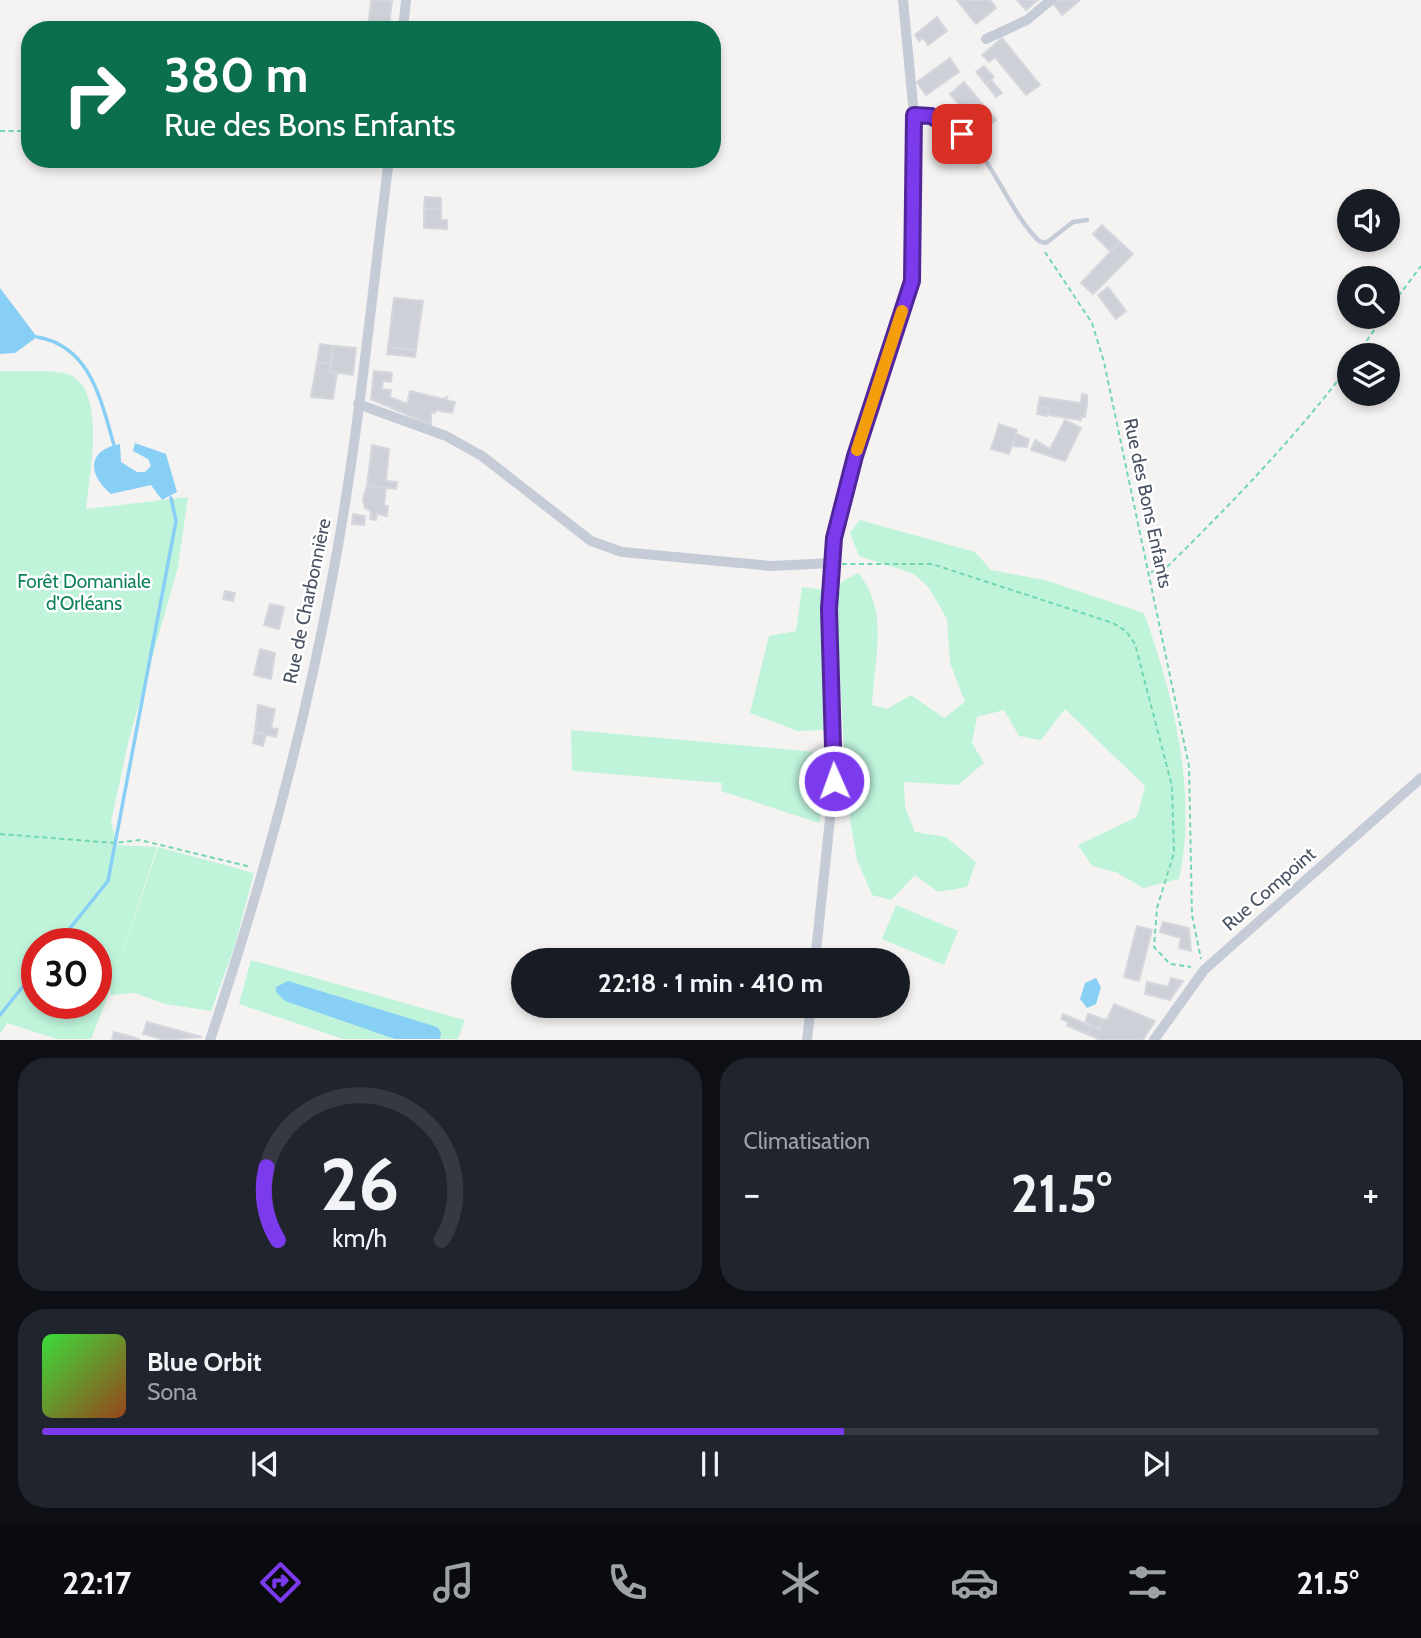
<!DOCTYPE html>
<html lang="fr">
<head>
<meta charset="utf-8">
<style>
  body { margin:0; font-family:Cabin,sans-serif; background:#20242c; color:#f1f3f6; height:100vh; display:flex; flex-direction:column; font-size:26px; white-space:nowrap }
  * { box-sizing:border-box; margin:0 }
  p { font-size:23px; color:#9ea1a6 }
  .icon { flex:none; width:38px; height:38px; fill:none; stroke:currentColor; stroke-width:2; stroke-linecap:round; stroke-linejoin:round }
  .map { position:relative; height:1040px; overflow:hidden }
  .side { display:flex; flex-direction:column; gap:18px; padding:18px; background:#0d0f14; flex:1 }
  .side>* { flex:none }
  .guide { position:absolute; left:21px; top:21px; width:700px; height:147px; border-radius:28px; box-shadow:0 4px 10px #0003; background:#0b6e4f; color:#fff; overflow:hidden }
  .controls { position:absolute; left:1337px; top:189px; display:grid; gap:14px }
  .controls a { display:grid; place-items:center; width:63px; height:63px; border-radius:50%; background:#171b24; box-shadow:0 4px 10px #0003; font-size:35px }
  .speed { position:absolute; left:21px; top:928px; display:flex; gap:14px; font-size:35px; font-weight:700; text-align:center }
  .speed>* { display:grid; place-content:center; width:91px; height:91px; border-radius:50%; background:#171b24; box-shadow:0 4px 10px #0003; line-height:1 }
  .speed .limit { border:10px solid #d22; background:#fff; color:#111 }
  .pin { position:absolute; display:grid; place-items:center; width:60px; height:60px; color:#fff; margin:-30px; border-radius:14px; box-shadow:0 4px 10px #0006 }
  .me { position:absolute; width:77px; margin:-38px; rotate:358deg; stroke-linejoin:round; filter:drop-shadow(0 0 5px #0008) }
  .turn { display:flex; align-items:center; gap:24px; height:147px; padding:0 28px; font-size:32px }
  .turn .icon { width:91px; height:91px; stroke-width:2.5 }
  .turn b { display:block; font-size:49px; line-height:60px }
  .big { font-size:52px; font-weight:700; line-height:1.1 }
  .side .tile { flex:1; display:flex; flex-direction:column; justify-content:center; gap:10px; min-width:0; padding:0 24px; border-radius:28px; background:#20242c }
  .side .dial { align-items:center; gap:0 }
  .dial svg { height:182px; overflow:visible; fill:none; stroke:#363941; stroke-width:7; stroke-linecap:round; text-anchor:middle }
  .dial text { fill:#f1f3f6; stroke:none }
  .song { display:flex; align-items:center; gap:21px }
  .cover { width:84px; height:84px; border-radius:10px; background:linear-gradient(135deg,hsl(120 70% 55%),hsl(20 70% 35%)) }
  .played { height:7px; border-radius:4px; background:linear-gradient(90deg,#7c3aed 60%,#363941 60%) }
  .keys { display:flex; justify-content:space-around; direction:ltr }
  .heat { display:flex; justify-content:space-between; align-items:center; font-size:38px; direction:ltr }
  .side .tiles { flex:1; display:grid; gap:18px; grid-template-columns:1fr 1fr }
  .tile:last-child { grid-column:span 2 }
  .trip { position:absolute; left:511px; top:948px; width:399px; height:70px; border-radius:35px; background:#171b24; box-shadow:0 4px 10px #0003; font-weight:700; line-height:70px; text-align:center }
  .tab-bar { display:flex; height:112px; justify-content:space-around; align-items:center; background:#090b0e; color:#9ea1a6 }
  .tab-bar .icon { width:49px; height:49px }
  .tab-bar .active { color:#7c3aed }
  .tab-bar b { font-size:32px; color:#f1f3f6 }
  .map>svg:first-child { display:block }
  .green { fill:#bff4db; fill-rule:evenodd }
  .water { fill:#88cff5 }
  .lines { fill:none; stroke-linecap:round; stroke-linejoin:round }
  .stream { stroke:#88cff5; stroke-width:3.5 }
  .building { fill:#ced0d8; stroke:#d6d7de; stroke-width:2 }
  .path { stroke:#73d6b3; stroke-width:2; stroke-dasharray:5 3.5; stroke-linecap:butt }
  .lane { stroke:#c5ccd8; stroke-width:4.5 }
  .street { stroke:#c5ccd8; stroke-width:10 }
  .route-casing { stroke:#51269a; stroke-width:18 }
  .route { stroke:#7c3aed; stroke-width:12 }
  .slow { stroke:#f59e0b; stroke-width:12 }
  .labels { text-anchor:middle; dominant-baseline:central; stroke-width:5; stroke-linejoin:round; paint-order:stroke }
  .street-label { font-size:19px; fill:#485262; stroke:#fff }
  .park-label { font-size:19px; fill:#0e8258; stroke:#fff }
</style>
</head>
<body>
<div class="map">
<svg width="1421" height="1040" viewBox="0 0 1421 1040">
  <rect width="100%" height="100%" fill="#f5f3f2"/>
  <g class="green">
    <path d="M0,371C16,372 58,369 70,375C107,392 89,476 86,509L188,497L178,567L129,739L111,822L117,845L157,847L112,986L158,847L254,873L234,948L211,1011L165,1004L135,993L110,995L111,988L91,1039H57L7,1023L0,1034ZM37,943H96V1003H37Z"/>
    <path d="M860,520L975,552L991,570L1045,580L1144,613C1173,692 1198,796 1179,879L1143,888L1116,872L1092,866L1078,845L1137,817L1145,786L1065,709L1041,740L1019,736L1004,710L977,717L972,743L984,763L958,785L904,782L905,807L915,832L946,837L976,862L967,887L938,892L915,875L891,900L872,895L857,860L847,802L836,608L841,582L858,573C890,611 874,660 872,705L887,709L911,695L944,718L965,702L950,663L947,619L929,588L914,574L859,556L850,533Z"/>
    <polygon points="802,587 825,590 826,730 797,731 750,713 769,636 796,631"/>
    <polygon points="571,730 827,753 828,790 819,823 721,791 722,783 572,771"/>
    <polygon points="896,905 958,931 944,965 882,939"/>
    <polygon points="251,960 465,1020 458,1039 343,1039 239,1004"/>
  </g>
  <g class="water">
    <polygon points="0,288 37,337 15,353 0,354"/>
    <path d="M135,443L166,454L177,492L162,500L151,485L111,494C88,475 86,450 120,444L121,462L137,472H145L151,466L148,459L133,451Z"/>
    <polygon points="1096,978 1101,987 1096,1004 1087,1008 1080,999 1085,983"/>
    <polygon points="288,981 437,1027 441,1032 440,1039 395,1039 285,1001 276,992 276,987"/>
  </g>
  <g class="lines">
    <g class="stream">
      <path d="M37,337C91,346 101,401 114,445"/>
      <polyline points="58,943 108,881 176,521 171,498"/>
      <polyline points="0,1015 37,969"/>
    </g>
  </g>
  <g class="building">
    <polygon points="371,0 392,1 389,27 385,30 368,30"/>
    <polygon points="957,0 990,0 996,8 976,24"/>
    <polygon points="1017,0 1038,0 1026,10"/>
    <polygon points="1055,0 1080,0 1062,15 1052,2"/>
    <polygon points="937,17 947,31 928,45 923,38 919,41 915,35"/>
    <polygon points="1002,38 1040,85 1026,95 995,57 989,62 982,55"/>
    <polygon points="950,58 959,72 926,95 917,82"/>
    <polygon points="984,66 994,77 986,84 976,72"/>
    <polygon points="991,80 1002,93 996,97 986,84"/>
    <polygon points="964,82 996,120 982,132 950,94"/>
    <polygon points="425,197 441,198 441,209 424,209"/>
    <polygon points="424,209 441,209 441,220 447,220 447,229 424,228"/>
    <polygon points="1102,225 1120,242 1111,252 1093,234"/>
    <polygon points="1120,242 1133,254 1093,294 1081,283"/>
    <polygon points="1108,287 1126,311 1116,319 1098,295"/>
    <polygon points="394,298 423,301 416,350 388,347"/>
    <polygon points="320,344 334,346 331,364 317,362"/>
    <polygon points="334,346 356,348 353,375 330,372"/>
    <polygon points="388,347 416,350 415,357 387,354"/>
    <polygon points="317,362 331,364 330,372 337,373 333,399 311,397"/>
    <polygon points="374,371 392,373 391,382 383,381 382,389 391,390 390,397 407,404 410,391 443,399 447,397 446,400 455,402 452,413 436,410 435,413 431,412 431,425 371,399"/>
    <polygon points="1082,394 1087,395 1087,404 1085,417 1081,417 1081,420 1048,415 1049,408 1038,406 1040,397 1081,403"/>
    <polygon points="1038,406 1049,408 1047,416 1037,414"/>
    <polygon points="1065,420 1081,428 1065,461 1031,450 1035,440 1050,449"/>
    <polygon points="999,424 1017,430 1009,454 991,449"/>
    <polygon points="1016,434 1029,439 1027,447 1012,446"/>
    <polygon points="372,445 389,449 386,481 397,482 396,489 367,486"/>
    <polygon points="367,486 386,488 384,506 388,506 387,516 377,514 376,520 370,519 371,511 365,508 363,499"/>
    <polygon points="353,514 365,516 364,525 352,524"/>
    <polygon points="225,591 235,593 233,601 223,599"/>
    <polygon points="270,604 284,607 279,629 264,625"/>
    <polygon points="260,649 275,653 271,679 254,675"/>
    <polygon points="258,705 275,709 271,728 278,729 276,737 255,732"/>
    <polygon points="255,732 266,735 263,746 253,743"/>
    <polygon points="1163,922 1189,928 1191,951 1179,948 1181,938 1160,932"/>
    <polygon points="1137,926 1152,930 1139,981 1124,977"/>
    <polygon points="1171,978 1183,981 1170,1000 1145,994 1147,982 1168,987"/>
    <polygon points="1114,1004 1155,1021 1143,1040 1100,1040 1087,1034 1091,1026 1099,1029 1103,1019 1107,1020"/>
    <polygon points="1063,1014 1091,1026 1087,1034 1067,1026 1068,1022 1061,1019"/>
    <polygon points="1088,1014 1103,1019 1099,1029 1085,1023"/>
    <polygon points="147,1022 202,1037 164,1040 148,1035 143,1034"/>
    <polygon points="114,1032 136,1038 140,1040 112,1040"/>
  </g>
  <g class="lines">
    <g class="path">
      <polyline points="0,131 30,131"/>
      <polyline points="1045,252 1092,323 1104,362 1189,766 1192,915 1201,959"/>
      <polyline points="1388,310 1421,266"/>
      <polyline points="1357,355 1383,317"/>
      <polyline points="842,564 932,564 1113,623 1126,631 1135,644 1172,786 1174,853 1157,908 1154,947 1170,964 1191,967"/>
      <path d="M1151,572L1165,569C1230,505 1294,439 1349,366"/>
      <polyline points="0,834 115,843 140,840 251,867"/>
    </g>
    <path class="lane" d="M915,115C985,118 997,200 1039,241L1046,243L1073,222L1087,220"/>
    <g class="street">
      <polyline points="403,30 406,0"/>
      <polyline points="986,39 1027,20 1051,0"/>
      <polyline points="358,404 446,436 482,456 591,541 622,552 771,566 832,563"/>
      <polyline points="815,961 834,781 829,609 834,538 855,456 912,281 914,115 903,0"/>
      <path d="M210,1040C260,891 302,738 331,584C358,444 371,301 389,159"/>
      <polyline points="807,1040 811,1006"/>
      <polyline points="1154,1040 1204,970 1421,778"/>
    </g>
  </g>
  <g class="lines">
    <defs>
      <polyline id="route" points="834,781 829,609 834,538 855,456 912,281 914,115 931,116 962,134"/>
    </defs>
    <use href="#route" class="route-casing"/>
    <use href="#route" class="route"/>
    <polyline class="slow" points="857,450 902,311"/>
  </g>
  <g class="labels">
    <g class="street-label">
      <text transform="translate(1148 503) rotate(78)">Rue des Bons Enfants</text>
      <text transform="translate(307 601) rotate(-78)">Rue de Charbonnière</text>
      <text transform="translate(1269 889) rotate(-41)">Rue Compoint</text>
    </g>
    <g class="park-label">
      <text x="84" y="581">Forêt Domaniale<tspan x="84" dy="22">d'Orléans</tspan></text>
    </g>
  </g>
</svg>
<div class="controls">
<a><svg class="icon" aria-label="sound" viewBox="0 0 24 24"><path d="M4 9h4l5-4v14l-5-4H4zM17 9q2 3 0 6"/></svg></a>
<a><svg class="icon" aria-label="search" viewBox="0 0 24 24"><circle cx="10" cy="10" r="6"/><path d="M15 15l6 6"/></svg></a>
<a><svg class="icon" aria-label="layers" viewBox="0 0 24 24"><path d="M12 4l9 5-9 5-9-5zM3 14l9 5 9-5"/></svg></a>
</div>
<div class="speed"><div class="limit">30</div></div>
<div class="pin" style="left:962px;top:134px;background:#d93025"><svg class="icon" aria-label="arrive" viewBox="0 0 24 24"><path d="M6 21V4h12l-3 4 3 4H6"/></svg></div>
<svg class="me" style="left:834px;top:781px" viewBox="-20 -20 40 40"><circle r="17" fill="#7c3aed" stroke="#fff" stroke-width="3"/><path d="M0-11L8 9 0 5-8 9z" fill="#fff"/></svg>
<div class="trip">22:18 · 1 min · 410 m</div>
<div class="guide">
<div class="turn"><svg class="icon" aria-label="right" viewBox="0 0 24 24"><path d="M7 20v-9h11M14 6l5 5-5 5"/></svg><div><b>380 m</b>Rue des Bons Enfants</div></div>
</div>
</div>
<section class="side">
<div class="tiles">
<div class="tile dial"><svg viewBox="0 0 100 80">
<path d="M14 69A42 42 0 1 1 86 69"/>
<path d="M14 69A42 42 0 0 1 9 37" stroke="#7c3aed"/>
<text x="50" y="56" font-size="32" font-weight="700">26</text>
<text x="50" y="72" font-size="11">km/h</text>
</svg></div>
<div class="tile"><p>Climatisation</p>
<div class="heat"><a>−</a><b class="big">21.5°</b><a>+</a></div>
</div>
<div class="tile">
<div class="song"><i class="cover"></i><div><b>Blue Orbit</b><p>Sona</p></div></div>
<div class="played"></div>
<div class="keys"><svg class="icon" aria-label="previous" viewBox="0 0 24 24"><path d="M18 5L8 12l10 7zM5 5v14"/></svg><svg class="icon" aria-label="pause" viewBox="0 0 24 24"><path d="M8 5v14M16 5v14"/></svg><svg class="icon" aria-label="next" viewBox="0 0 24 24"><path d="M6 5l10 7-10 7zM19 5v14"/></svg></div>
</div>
</div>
</section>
<nav class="tab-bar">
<b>22:17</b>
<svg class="icon active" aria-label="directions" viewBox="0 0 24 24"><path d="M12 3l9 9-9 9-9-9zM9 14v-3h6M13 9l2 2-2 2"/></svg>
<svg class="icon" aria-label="music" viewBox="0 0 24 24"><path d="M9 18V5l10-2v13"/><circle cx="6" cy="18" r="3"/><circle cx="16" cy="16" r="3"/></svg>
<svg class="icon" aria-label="phone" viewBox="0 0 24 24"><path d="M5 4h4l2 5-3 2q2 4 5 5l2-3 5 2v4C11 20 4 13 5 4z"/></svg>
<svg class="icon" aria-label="climate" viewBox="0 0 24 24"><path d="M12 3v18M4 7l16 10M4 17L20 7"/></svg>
<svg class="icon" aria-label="car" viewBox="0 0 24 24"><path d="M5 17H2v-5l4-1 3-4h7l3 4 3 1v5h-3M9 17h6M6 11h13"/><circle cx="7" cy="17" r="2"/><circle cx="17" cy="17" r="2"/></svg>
<svg class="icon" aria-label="filters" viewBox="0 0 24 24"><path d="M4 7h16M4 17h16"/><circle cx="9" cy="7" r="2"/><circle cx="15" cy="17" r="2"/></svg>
<b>21.5°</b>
</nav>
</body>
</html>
